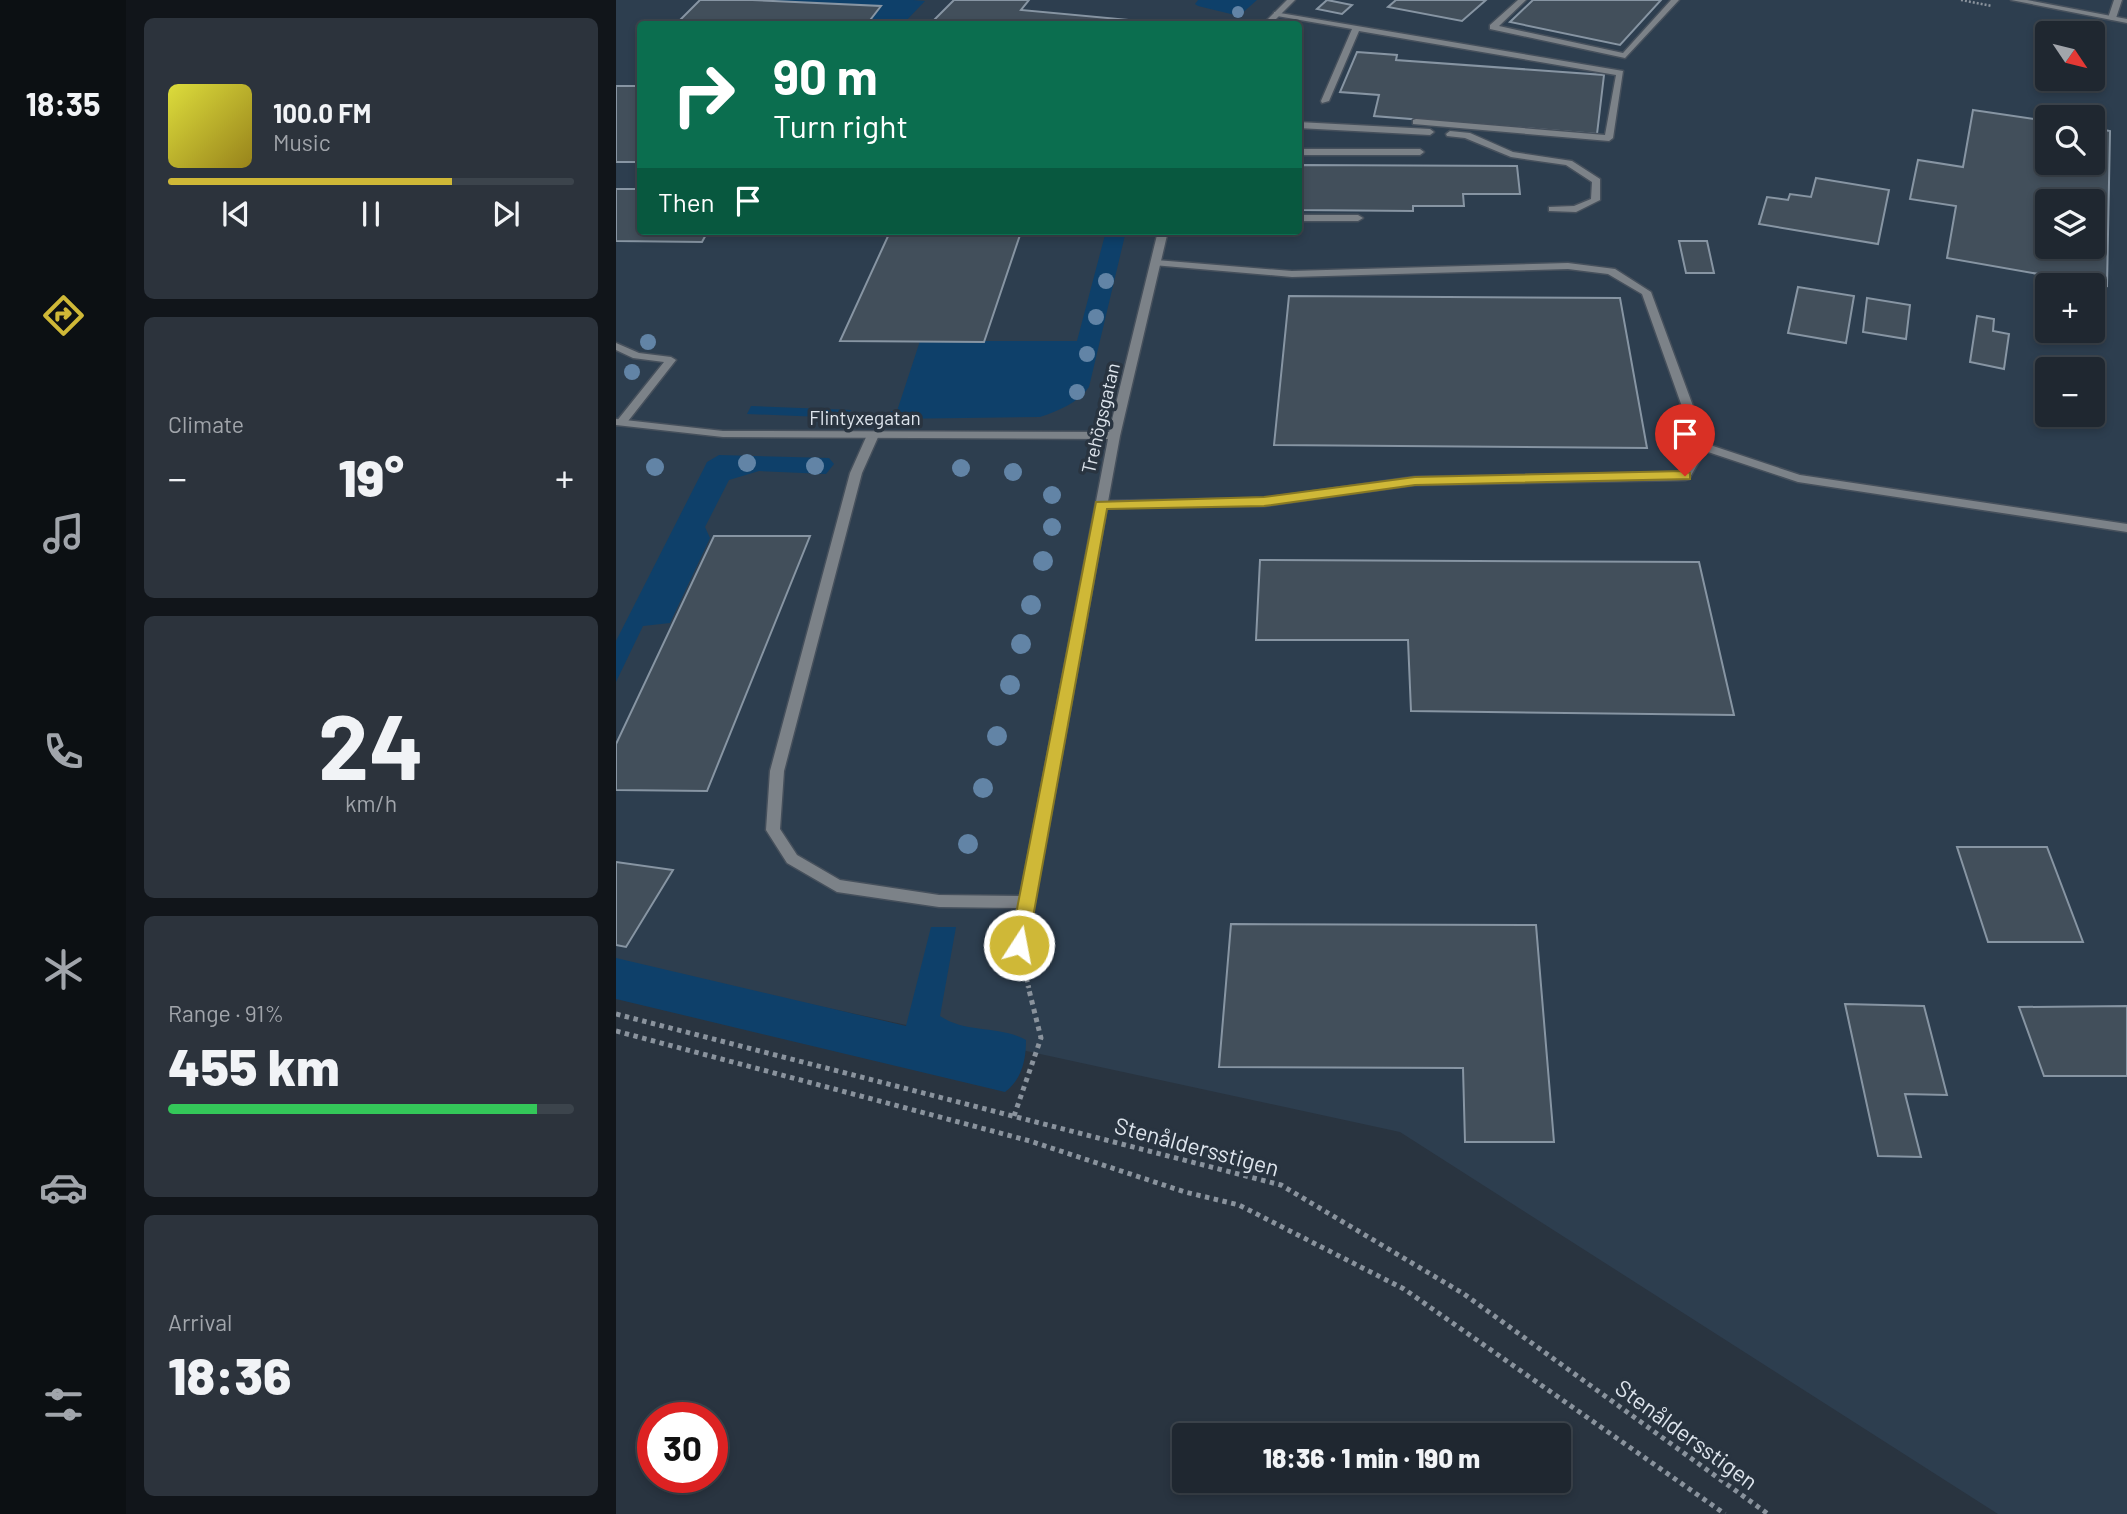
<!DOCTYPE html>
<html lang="en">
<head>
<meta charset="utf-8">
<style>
  body { margin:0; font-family:Barlow,sans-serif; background:#2c333c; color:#f1f3f6; height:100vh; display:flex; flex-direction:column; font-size:26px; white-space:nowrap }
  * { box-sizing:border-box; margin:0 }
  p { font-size:23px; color:#a1a5ab }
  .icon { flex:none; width:38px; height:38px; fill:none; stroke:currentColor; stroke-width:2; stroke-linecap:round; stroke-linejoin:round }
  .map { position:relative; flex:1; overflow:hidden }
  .details { display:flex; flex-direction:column; gap:18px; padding:18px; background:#11151a; width:490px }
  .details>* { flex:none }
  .banner { position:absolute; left:21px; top:21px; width:665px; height:214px; border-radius:7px; box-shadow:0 4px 10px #0003,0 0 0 2px #3c444c; background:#0b6e4f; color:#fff; overflow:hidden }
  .needle { width:46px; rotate:125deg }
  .buttons { position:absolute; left:1419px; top:21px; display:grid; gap:14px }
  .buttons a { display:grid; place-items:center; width:70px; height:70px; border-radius:7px; background:#1f2730; box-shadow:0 4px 10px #0003,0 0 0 2px #3c444c; font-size:35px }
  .speed { position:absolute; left:21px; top:1402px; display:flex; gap:14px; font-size:35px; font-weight:700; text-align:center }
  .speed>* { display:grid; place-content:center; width:91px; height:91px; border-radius:50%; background:#1f2730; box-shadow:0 4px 10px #0003,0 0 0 2px #3c444c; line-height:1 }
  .speed .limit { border:10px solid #d22; background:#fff; color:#111 }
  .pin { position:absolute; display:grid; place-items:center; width:60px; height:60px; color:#fff; margin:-72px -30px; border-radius:50% 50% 50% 0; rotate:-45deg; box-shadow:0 0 7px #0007 }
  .pin .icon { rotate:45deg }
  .me { position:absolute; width:77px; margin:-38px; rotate:11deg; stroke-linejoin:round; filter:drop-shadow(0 0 5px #0008) }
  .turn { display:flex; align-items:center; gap:24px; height:147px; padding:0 21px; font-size:32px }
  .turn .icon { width:91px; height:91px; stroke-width:2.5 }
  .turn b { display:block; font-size:49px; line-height:60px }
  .then { display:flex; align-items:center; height:66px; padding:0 21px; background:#0003; gap:14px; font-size:26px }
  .big { font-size:52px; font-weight:800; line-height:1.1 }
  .details .card { flex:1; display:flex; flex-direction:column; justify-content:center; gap:10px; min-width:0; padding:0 24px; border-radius:10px; background:#2c333c }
  .details .dial { align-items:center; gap:0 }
  .dial b { font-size:91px; line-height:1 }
  .song { display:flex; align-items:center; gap:21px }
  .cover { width:84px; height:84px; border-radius:10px; background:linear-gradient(135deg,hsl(60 70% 55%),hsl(50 70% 35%)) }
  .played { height:7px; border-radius:4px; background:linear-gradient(90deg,#cfb837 70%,#3c444c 70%) }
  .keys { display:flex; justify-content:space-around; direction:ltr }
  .heat { display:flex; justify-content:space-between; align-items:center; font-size:38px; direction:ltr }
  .charge { height:10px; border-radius:5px; background:linear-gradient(90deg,#34c759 91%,#3c444c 0) }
  .trip { position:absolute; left:556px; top:1423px; width:399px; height:70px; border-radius:7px; background:#1f2730; box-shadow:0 4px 10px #0003,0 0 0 2px #3c444c; font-weight:800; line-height:70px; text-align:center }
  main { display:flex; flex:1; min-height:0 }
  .tab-bar { display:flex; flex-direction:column; width:126px; justify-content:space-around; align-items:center; background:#0c1013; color:#a1a5ab }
  .tab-bar .icon { width:49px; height:49px }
  .tab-bar .active { color:#cfb837 }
  .tab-bar b { font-size:32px; color:#f1f3f6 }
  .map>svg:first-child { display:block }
  .built { fill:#2d3e4f; fill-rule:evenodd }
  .green { fill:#0e406a }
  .building { fill:#424f5b; stroke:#8795a3; stroke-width:2; fill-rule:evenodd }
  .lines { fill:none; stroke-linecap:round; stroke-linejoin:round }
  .service-casing { stroke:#46505c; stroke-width:3 }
  .minor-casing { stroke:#46505c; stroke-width:3 }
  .tertiary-casing { stroke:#46505c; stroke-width:3 }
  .path-far2 { stroke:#8a939d; stroke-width:2.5; stroke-dasharray:2 2; stroke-linecap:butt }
  .path-far1 { stroke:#8a939d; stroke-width:4.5; stroke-dasharray:3.5 3.5; stroke-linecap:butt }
  .path { stroke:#8a939d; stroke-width:5; stroke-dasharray:4.5 4.5; stroke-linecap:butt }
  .service { fill:#7c8288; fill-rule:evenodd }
  .minor { fill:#7c8288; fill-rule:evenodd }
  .tertiary { fill:#7c8288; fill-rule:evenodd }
  .tree { fill:#6284a6 }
  .route { fill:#cfb837; stroke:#877824; stroke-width:2 }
  .labels { text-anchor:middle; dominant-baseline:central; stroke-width:7; stroke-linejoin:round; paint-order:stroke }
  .street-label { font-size:19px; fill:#dde4ec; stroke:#293440 }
  .near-street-label { font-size:23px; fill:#dde4ec; stroke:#293440 }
</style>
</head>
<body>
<main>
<nav class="tab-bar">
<b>18:35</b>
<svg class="icon active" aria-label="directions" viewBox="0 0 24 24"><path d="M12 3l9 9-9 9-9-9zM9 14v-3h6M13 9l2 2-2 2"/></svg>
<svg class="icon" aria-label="music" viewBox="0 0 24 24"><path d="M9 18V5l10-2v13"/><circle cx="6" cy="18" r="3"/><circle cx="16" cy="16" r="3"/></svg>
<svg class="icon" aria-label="phone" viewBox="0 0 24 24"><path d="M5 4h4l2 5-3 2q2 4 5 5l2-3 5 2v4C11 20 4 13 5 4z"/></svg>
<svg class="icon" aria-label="climate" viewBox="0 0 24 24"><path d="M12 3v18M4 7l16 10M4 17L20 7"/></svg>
<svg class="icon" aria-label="car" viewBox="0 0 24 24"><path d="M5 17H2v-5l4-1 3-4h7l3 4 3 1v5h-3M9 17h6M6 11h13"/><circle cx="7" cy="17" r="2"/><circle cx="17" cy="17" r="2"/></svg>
<svg class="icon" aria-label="filters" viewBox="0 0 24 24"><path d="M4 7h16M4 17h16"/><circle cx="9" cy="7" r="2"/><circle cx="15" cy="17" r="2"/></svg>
</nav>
<section class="details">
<div class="card">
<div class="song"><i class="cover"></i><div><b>100.0 FM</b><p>Music</p></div></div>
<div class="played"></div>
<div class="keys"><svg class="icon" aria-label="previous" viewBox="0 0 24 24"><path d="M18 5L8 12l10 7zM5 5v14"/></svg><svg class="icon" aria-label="pause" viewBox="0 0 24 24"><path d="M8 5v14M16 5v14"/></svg><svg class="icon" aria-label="next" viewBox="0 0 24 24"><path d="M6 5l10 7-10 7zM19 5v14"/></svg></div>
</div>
<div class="card"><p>Climate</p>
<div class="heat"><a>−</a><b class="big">19°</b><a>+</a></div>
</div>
<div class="card dial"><b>24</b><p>km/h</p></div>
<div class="card"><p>Range · 91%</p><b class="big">455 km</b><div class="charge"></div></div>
<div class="card"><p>Arrival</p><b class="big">18:36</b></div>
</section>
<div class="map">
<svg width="1511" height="1514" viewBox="0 0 1511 1514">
  <rect width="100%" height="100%" fill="#293440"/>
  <path class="built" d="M0,0H1511V1514H1382L784,1132L0,962ZM24,24H682V231H24ZM1432,33H1477V79H1432ZM1432,117H1477V163H1432ZM1432,201H1477V247H1432ZM1432,285H1477V331H1432ZM1432,369H1477V415H1432Z"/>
  <g class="green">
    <polygon points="136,0 297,0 309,1 287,24 251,24 265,6"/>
    <polygon points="582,0 641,0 623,16 582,6 579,4"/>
    <path d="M490,231H510L473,387C462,403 442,411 424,417L273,419L275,411H281L304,341H461Z"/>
    <polygon points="135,406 235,410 230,418 131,414"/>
    <polygon points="103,455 213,458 218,464 210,474 143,471 113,480 89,527 94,538 54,623 27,626 0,682 0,641 86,472 91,462"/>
    <path d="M315,927H340L324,1016C351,1034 383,1025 410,1040C410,1060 406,1079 389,1092L0,999V958L290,1026Z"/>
  </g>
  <g class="building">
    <polygon points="84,0 136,0 265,6 251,24 60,24"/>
    <polygon points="338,0 413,0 405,10 524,21 521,24 314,24"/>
    <polygon points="711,0 736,5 726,14 701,9"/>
    <polygon points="780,0 870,0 846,21 772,7"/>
    <polygon points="917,0 1045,0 1004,45 894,22"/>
    <polygon points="741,52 781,55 780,60 988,75 981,134 758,116 763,95 724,92"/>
    <rect x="0" y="86" width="24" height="76"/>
    <path d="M1357,110L1432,121V163H1477V128L1494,131L1491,286L1331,258L1340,206L1294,199L1302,160L1347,167ZM1432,201H1477V247H1432Z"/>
    <polygon points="687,165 901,166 904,194 847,194 848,206 797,206 797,211 683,210"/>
    <polygon points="1200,178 1273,190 1262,244 1143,224 1151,197 1172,200 1174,194 1195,197"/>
    <polygon points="0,189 24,189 24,231 92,231 86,242 0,241"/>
    <polygon points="273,234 404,235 368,342 224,341"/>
    <polygon points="1063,241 1091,241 1098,273 1070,273"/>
    <polygon points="1182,287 1238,296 1230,343 1172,333"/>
    <polygon points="673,296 1004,298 1031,448 658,445"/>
    <polygon points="1251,298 1294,305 1290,339 1247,332"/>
    <polygon points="1361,316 1378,319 1377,331 1393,334 1388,369 1354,362"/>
    <polygon points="98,536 194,536 91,791 0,790 0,744"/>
    <polygon points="644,560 1083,562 1118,715 795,711 792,640 640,640"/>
    <polygon points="1341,847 1431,847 1467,942 1372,942"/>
    <polygon points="0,862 57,870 10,947 0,945"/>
    <polygon points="615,924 920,925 938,1142 849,1142 847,1068 603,1067"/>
    <polygon points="1229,1004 1308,1006 1331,1095 1289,1094 1305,1157 1262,1156"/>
    <polygon points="1511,1006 1511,1076 1428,1076 1403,1007"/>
  </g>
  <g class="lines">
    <defs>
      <g id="service">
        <polygon points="902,0 910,0 883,26 1007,53 1055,0 1063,0 1009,58 874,29 874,25"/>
        <polygon points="1498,0 1506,0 1500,18 1496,20 1492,18"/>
        <polygon points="658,12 1007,71 997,138 993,141 797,124 797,120 800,119 989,135 1000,75 743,31 713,101 706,103 705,101 736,29 661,16 658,16"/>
        <polygon points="682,122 814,129 818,132 814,135 682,128"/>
        <polygon points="834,131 854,133 897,152 956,161 984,179 984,200 960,212 933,211 933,207 958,206 975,199 976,182 950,165 895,157 849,138 831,136 830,134"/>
        <polygon points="682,149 804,149 808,152 804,155 682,155"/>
        <polygon points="682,215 742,215 747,218 742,221 682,221"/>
        <polygon points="540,260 676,271 952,263 999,269 1035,292 1091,444 1184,475 1511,524 1511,532 1182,482 1089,451 1073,479 1069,480 798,485 648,506 481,508 481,502 485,501 648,498 798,477 1065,472 1080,446 1026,294 992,274 952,269 676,277 537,265 535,263"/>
        <polygon points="0,343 23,353 55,357 60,360 9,425 1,425 0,422 48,362 17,358 0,350"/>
        <polygon points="257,432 263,435 246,473 168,771 164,829 181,855 224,880 323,895 411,896 416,898 419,902 416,906 411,908 323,907 221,892 171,863 150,830 154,771 234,473 251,435"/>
      </g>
      <g id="minor">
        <polygon points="671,0 679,0 655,24 647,24"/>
        <polygon points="542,231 552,231 504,436 411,945 409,950 403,952 397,950 395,945 492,439 107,437 0,425 0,419 107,431 493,432"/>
      </g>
      <polygon id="tertiary" points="1395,0 1411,0 1511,19 1511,23"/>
    </defs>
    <use href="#service" class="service-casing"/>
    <use href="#minor" class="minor-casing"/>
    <use href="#tertiary" class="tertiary-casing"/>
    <polyline class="path-far2" points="1345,0 1376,6"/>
    <polyline class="path-far1" points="409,972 413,988"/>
    <g class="path">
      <polyline points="0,1014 665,1185 848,1294 1152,1514"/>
      <polyline points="0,1031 414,1141 569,1192 623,1205 788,1289 1109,1514"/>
      <polyline points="398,1116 425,1038 412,986"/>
    </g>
    <use href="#service" class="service"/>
    <use href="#minor" class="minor"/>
    <use href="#tertiary" class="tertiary"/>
  </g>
  <g class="tree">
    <circle cx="622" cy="12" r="6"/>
    <circle cx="490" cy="281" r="8"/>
    <circle cx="480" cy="317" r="8"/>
    <circle cx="32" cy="342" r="8"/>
    <circle cx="471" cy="354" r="8"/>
    <circle cx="16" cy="372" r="8"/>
    <circle cx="461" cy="392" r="8"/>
    <circle cx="131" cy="463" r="9"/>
    <circle cx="199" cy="466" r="9"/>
    <circle cx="39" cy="467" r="9"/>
    <circle cx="345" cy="468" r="9"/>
    <circle cx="397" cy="472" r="9"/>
    <circle cx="436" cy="495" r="9"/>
    <circle cx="436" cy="527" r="9"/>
    <circle cx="427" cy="561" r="10"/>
    <circle cx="415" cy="605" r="10"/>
    <circle cx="405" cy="644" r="10"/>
    <circle cx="394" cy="685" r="10"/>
    <circle cx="381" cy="736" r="10"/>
    <circle cx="367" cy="788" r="10"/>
    <circle cx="352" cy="844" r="10"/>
  </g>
  <polygon class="route" points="1069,471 1074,473 1074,479 799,485 648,506 491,509 412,945 409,950 396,950 394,945 480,502 648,497 799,477"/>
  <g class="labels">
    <g class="street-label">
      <text x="249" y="417">Flintyxegatan</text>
      <text transform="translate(484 418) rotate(-77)">Trehögsgatan</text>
    </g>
    <g class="near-street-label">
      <text transform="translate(581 1146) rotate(15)">Stenåldersstigen</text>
      <text transform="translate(1071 1434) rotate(36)">Stenåldersstigen</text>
    </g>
  </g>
</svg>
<div class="buttons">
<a><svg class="needle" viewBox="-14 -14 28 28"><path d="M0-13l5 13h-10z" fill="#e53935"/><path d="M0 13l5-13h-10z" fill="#a1a5ab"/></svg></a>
<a><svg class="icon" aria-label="search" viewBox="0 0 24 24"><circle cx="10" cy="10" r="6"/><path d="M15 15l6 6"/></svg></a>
<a><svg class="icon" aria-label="layers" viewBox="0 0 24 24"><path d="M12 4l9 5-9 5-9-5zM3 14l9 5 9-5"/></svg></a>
<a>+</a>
<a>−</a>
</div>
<div class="speed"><div class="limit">30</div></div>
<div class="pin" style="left:1069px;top:476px;background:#d93025"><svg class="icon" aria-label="arrive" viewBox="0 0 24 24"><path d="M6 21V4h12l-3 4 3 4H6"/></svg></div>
<svg class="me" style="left:403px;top:945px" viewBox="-20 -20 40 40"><circle r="17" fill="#cfb837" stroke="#fff" stroke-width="3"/><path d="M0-11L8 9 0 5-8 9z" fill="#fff"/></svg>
<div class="trip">18:36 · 1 min · 190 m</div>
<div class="banner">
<div class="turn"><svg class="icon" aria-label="right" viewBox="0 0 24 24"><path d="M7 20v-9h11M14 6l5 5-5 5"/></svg><div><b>90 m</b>Turn right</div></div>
<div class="then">Then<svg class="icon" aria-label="arrive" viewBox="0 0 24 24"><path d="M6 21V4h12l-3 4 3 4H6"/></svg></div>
</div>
</div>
</main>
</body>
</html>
